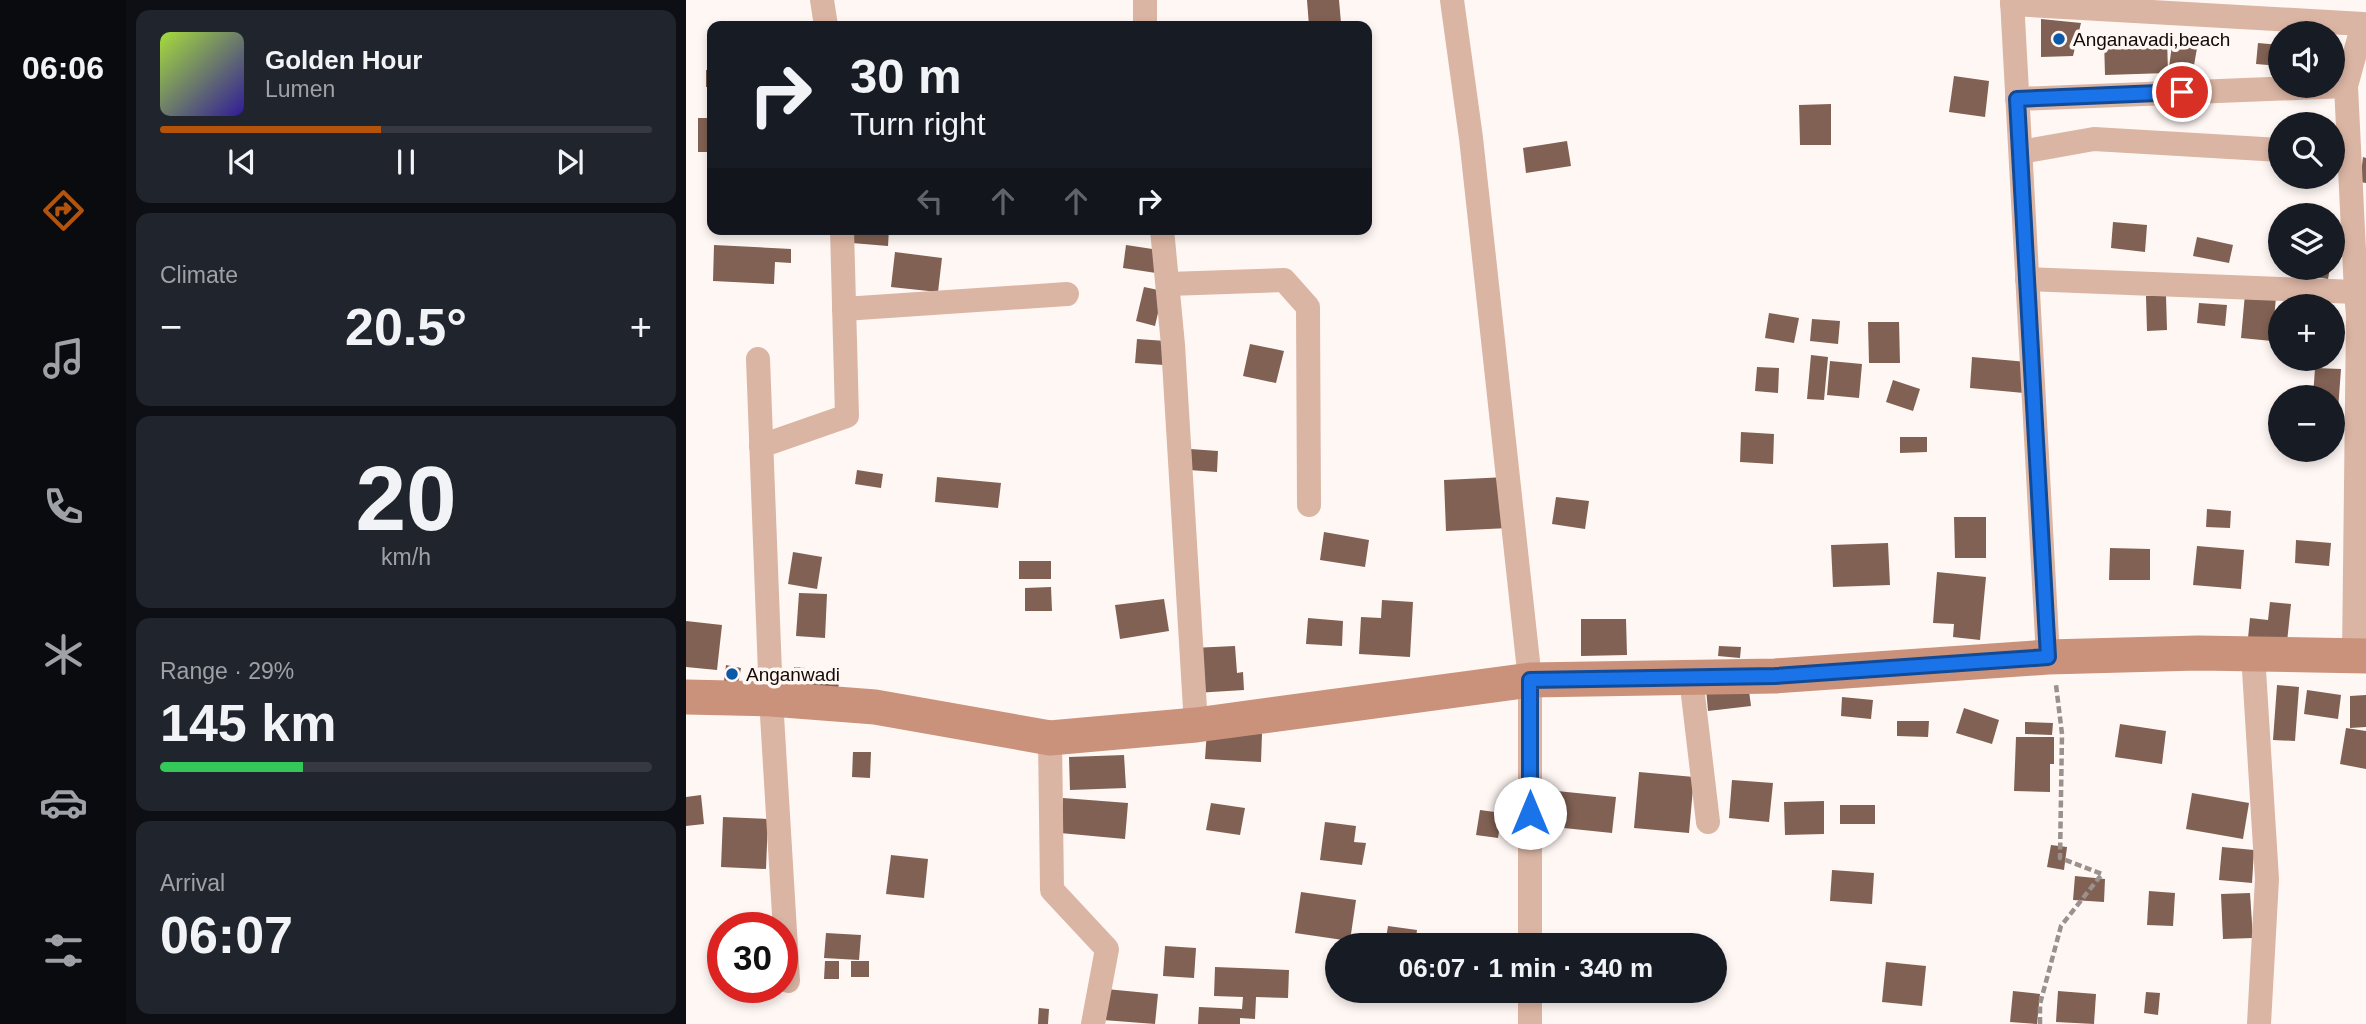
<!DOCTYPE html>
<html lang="en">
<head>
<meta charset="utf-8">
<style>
  body { margin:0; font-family:Helvetica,sans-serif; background:#20242c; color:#f1f3f6; height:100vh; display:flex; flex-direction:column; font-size:26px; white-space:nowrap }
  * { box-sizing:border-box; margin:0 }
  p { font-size:23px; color:#9ea1a6 }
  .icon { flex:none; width:38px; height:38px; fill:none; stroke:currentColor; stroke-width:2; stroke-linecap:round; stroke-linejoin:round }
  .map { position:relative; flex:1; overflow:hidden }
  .sheet { display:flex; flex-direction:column; gap:10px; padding:10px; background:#0d0f14; width:560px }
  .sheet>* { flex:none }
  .banner { position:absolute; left:21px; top:21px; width:665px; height:214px; border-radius:14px; box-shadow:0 4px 10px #0003; background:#171b24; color:#f1f3f6; overflow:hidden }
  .fabs { position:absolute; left:1582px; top:21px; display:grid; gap:14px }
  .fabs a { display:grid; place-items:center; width:77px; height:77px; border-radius:50%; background:#171b24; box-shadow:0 4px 10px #0003; font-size:35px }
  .speed { position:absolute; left:21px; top:912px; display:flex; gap:14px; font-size:35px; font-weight:700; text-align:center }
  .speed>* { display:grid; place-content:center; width:91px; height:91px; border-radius:50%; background:#171b24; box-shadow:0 4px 10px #0003; line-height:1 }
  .speed .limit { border:10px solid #d22; background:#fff; color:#111 }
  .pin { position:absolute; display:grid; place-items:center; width:60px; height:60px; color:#fff; margin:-30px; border:4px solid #fff; border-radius:50%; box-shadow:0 2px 7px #0007 }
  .me { position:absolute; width:77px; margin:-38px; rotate:0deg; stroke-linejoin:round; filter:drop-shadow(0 0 5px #0008) }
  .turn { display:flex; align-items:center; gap:24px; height:147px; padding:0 28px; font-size:32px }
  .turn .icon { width:91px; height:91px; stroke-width:2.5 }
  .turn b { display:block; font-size:49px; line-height:60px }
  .lanes { display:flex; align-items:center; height:66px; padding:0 28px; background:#0003; justify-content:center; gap:35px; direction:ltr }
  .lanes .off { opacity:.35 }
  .big { font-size:52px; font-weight:700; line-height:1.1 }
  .sheet .tile { flex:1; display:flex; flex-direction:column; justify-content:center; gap:10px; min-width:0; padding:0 24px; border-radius:14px; background:#20242c }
  .sheet .dial { align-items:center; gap:0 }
  .dial b { font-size:91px; line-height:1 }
  .song { display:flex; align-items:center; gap:21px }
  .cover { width:84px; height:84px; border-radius:10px; background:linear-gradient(135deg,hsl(80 70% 55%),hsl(250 70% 35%)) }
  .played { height:7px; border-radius:4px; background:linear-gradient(90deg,#b45309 45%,#363941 45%) }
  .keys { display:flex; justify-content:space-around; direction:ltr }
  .heat { display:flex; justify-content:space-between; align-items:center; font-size:38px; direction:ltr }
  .charge { height:10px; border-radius:5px; background:linear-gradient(90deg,#34c759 29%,#363941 0) }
  .trip { position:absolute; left:639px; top:933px; width:402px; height:70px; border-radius:35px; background:#171b24; box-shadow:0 4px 10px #0003; font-weight:700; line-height:70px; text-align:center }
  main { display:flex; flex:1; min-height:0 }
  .dock { display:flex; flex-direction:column; width:126px; justify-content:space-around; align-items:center; background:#090b0e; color:#9ea1a6 }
  .dock .icon { width:49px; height:49px }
  .dock .active { color:#b45309 }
  .dock b { font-size:32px; color:#f1f3f6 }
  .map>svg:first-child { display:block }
  .building { fill:#816153 }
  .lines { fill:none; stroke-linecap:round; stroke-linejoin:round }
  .path { stroke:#9a908d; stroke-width:4.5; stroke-dasharray:7 3.5; stroke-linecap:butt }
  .street { stroke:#dbb5a4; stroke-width:24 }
  .secondary { stroke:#ca927b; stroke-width:35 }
  .route-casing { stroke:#114b97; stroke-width:18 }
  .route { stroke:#1a73e8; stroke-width:12 }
  .poi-dot { fill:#0b5aa9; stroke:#fff7f4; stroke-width:2.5 }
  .labels { text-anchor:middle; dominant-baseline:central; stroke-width:7; stroke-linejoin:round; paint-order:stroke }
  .poi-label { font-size:19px; fill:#150905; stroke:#fff7f4; text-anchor:start }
</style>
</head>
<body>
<main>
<nav class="dock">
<b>06:06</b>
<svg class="icon active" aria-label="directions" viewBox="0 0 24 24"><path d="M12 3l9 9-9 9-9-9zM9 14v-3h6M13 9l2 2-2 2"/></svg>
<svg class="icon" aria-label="music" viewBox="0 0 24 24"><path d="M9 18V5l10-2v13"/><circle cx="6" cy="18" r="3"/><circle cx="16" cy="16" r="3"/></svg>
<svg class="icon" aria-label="phone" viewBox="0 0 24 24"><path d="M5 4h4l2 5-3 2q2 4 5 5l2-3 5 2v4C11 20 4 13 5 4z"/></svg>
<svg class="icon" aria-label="climate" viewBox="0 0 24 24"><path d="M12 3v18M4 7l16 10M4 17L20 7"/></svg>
<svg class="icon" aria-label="car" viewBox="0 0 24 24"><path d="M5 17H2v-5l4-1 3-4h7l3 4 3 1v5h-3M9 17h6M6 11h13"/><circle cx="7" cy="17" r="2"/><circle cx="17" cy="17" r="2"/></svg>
<svg class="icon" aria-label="filters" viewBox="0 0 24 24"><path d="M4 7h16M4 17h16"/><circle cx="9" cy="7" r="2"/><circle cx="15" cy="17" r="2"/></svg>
</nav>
<section class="sheet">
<div class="tile">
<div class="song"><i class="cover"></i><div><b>Golden Hour</b><p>Lumen</p></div></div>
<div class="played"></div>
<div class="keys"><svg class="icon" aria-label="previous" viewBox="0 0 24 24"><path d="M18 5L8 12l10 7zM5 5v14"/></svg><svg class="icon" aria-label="pause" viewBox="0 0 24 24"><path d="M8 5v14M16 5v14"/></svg><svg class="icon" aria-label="next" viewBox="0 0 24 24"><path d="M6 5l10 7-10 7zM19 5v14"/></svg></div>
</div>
<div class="tile"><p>Climate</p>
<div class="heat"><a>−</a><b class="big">20.5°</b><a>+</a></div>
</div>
<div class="tile dial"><b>20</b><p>km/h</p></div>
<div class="tile"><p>Range · 29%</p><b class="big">145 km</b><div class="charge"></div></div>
<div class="tile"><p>Arrival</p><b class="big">06:07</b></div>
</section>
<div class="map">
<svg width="1680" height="1024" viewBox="0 0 1680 1024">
  <rect width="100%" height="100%" fill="#fff7f4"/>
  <g class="building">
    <polygon points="621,0 653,0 655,23 623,26"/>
    <polygon points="1355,19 1395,23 1387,56 1355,57"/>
    <polygon points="1481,37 1482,73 1419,75 1418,39"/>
    <polygon points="1572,43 1594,45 1594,66 1570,64"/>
    <polygon points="1486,45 1511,48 1507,71 1483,67"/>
    <rect x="20" y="70" width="6" height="17"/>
    <polygon points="1268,76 1303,81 1299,117 1263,112"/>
    <polygon points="1145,104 1145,145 1114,145 1113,105"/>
    <rect x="12" y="118" width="14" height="34"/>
    <polygon points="881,141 885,166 840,173 837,148"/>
    <polygon points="1677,157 1680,158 1680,183 1674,182"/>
    <polygon points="1427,222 1461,225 1459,252 1425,248"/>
    <polygon points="167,229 203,229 202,246 166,243"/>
    <polygon points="1511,237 1547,245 1543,263 1507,256"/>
    <polygon points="28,245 105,249 105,263 89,262 88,284 27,281"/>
    <polygon points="440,245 473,250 470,273 437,268"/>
    <polygon points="209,252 256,258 252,292 205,287"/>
    <polygon points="1618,268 1644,268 1642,279 1617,275"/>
    <polygon points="458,287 477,291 469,326 450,321"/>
    <polygon points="1559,294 1590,297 1586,341 1555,338"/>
    <polygon points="1480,295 1481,330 1461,331 1460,296"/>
    <polygon points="1513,303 1541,305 1539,326 1511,323"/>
    <polygon points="1083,313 1113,318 1108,343 1079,338"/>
    <polygon points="1126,319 1154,321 1152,344 1124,341"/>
    <polygon points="1182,322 1213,322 1214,363 1183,363"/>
    <polygon points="451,339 480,341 478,365 449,363"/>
    <polygon points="564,344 598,351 590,383 557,376"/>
    <polygon points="1125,355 1142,357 1138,400 1121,399"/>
    <polygon points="1286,357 1341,362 1338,393 1284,388"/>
    <polygon points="1144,361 1176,364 1173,398 1141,395"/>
    <polygon points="1071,367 1093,368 1092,393 1069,391"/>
    <polygon points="1629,368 1655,369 1652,410 1647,410 1647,397 1627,397"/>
    <polygon points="1207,380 1234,389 1227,411 1200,402"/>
    <polygon points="1055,432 1088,434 1087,464 1054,462"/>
    <polygon points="1214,437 1241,437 1241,452 1214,453"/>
    <polygon points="504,449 532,451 531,472 503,470"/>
    <polygon points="171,470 197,474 195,488 169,484"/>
    <polygon points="251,477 315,483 312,508 249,502"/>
    <polygon points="821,477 823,528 760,531 758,480"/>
    <polygon points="870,497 903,501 899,529 866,524"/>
    <polygon points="1521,509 1545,511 1544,528 1520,527"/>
    <polygon points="1268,517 1300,517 1300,558 1269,558"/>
    <polygon points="638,532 683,540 679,567 634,560"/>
    <polygon points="1610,540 1645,543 1643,566 1609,563"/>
    <polygon points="1202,543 1204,585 1147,587 1145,545"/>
    <polygon points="1511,546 1558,550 1555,589 1507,585"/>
    <polygon points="1424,548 1464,549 1464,580 1423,580"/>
    <polygon points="107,552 136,557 131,589 102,584"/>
    <rect x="333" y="561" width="32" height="18"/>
    <polygon points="1251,572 1300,577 1294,640 1267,637 1268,624 1247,623"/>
    <polygon points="365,587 366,611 339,611 339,588"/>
    <polygon points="113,593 141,594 139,638 110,636"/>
    <polygon points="478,599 483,631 434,639 429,605"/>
    <polygon points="696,600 727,602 724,657 673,654 675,617 695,618"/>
    <polygon points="1584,602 1605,604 1601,642 1562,638 1564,618 1582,620"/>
    <polygon points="622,618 657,621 656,646 620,644"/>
    <polygon points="895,619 940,619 941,655 895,656"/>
    <polygon points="0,621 36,625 31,670 0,667"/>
    <polygon points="549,646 551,673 557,672 558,690 509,693 506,648"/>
    <polygon points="1033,646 1055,647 1054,658 1032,656"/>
    <polygon points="40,665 55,668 52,684 38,681"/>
    <polygon points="108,667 154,671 151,702 105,698"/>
    <polygon points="1062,683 1065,706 1022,711 1020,688"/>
    <polygon points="1591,685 1613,687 1609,741 1587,740"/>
    <polygon points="1621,690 1655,695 1652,719 1618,714"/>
    <polygon points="1680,695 1680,727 1664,728 1664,696"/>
    <polygon points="1156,697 1187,700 1185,719 1155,716"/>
    <polygon points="1278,708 1313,720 1306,744 1270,733"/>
    <polygon points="1211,721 1243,721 1242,737 1211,736"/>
    <polygon points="1339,722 1367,723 1366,735 1339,734"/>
    <polygon points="1434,724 1480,731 1476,764 1429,757"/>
    <polygon points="1660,728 1680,731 1680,769 1654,764"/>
    <polygon points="521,730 576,734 575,762 519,759"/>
    <polygon points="1330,737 1368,737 1368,764 1364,764 1364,792 1328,791"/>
    <polygon points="167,752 185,752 184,778 166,777"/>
    <polygon points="438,755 440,788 384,790 383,757"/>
    <polygon points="953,772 1008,777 1003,833 948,828"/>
    <polygon points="1046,780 1087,783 1083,822 1043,818"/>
    <polygon points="871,791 930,797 926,833 868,827"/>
    <polygon points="1506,793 1563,803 1557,839 1500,829"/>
    <polygon points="15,795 18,824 0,826 0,797"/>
    <polygon points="377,798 442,803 439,839 374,833"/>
    <polygon points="1138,801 1138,834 1099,835 1098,802"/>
    <polygon points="525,803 559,808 554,835 520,830"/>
    <rect x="1154" y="805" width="35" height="19"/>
    <polygon points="794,810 816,813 812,838 790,835"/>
    <polygon points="37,817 82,819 80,869 35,867"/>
    <polygon points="639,822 670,826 668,842 680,843 676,865 634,860"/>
    <polygon points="1365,845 1381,847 1378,870 1361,867"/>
    <polygon points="1536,847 1568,850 1566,883 1533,880"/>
    <polygon points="205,855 242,859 238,898 200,894"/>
    <polygon points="1146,870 1188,873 1186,904 1144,901"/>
    <polygon points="1389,876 1419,879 1418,902 1387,900"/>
    <polygon points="1463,891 1489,893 1487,926 1461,925"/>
    <polygon points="615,892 670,900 664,941 609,933"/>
    <polygon points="1564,893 1567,938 1537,939 1535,894"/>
    <polygon points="702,926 731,930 729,945 699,945"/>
    <polygon points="140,933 175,935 173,960 138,958"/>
    <polygon points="479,946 510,948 508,978 477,976"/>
    <polygon points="139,961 153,961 153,979 138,979"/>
    <rect x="165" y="961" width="18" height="16"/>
    <polygon points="1200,962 1240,966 1236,1006 1196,1002"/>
    <polygon points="529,967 603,970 602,998 570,997 569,1019 554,1018 554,1024 512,1024 513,1007 556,1009 557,997 528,996"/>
    <polygon points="420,989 472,994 469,1024 417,1020"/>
    <polygon points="1327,991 1354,994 1351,1024 1324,1022"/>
    <polygon points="1372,991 1410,994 1408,1024 1370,1022"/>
    <polygon points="1460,992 1474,993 1472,1015 1458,1013"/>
    <polygon points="353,1008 363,1009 362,1024 352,1024"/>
  </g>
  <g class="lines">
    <polyline class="path" points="1354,1024 1354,1004 1375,926 1416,874 1374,858 1376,734 1370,685"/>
    <g class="street">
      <polyline points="136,0 140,26"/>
      <polyline points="766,0 785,138 844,680 844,945"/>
      <polyline points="1326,0 1362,657"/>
      <polyline points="1326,4 1677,24 1660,86 1670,292 1341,279"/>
      <polyline points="459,26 459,0"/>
      <polyline points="1331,99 1660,86"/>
      <polyline points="1335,152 1408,139 1594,150"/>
      <polyline points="476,229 487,345 510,725"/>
      <polyline points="482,284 598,280 622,307 623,505"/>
      <polyline points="158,309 381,294"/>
      <polyline points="72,359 85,699 102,981"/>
      <polyline points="75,446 161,416 156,229"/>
      <polyline points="1567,654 1581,879 1573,1024"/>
      <polyline points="1668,655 1672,316 1670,292"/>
      <polyline points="1005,678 1022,822"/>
      <polyline points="364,738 366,890 421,949 407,1024"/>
      <polyline points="844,990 844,1024"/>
    </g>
    <polyline class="secondary" points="0,697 85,699 189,707 364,738 510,725 844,680 1089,676 1362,657 1512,653 1680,656"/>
  </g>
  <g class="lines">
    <defs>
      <polyline id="route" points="844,813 844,680 1089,676 1362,657 1331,99 1496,92"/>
    </defs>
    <use href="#route" class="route-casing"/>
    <use href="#route" class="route"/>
  </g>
  <g class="poi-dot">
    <circle cx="1373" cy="39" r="7"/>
    <circle cx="46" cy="674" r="7"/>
  </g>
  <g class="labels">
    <g class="poi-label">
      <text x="1387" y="39">Anganavadi,beach</text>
      <text x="60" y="674">Anganwadi</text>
    </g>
  </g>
</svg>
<div class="fabs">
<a><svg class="icon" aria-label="sound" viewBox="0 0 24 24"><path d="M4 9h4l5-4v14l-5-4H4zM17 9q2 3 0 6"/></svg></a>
<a><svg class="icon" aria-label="search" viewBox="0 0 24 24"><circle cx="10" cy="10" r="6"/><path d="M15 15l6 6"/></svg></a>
<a><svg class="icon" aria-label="layers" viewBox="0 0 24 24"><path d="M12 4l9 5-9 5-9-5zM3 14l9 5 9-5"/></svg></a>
<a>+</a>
<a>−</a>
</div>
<div class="speed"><div class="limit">30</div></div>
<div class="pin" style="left:1496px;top:92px;background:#d93025"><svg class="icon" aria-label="arrive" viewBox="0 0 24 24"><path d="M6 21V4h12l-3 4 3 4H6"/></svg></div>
<svg class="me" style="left:844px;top:813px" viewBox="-20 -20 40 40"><circle r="19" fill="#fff"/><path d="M0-13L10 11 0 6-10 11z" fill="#1a73e8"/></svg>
<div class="trip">06:07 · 1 min · 340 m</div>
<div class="banner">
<div class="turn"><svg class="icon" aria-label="right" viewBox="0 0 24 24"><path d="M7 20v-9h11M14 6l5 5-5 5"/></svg><div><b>30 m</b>Turn right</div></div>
<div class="lanes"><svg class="icon off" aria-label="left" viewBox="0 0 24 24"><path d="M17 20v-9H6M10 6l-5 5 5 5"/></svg><svg class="icon off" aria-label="ahead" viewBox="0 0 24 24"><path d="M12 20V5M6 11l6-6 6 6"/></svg><svg class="icon off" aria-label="ahead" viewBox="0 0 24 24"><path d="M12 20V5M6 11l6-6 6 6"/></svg><svg class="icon" aria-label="right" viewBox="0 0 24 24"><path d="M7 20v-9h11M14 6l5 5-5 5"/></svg></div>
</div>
</div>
</main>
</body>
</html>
